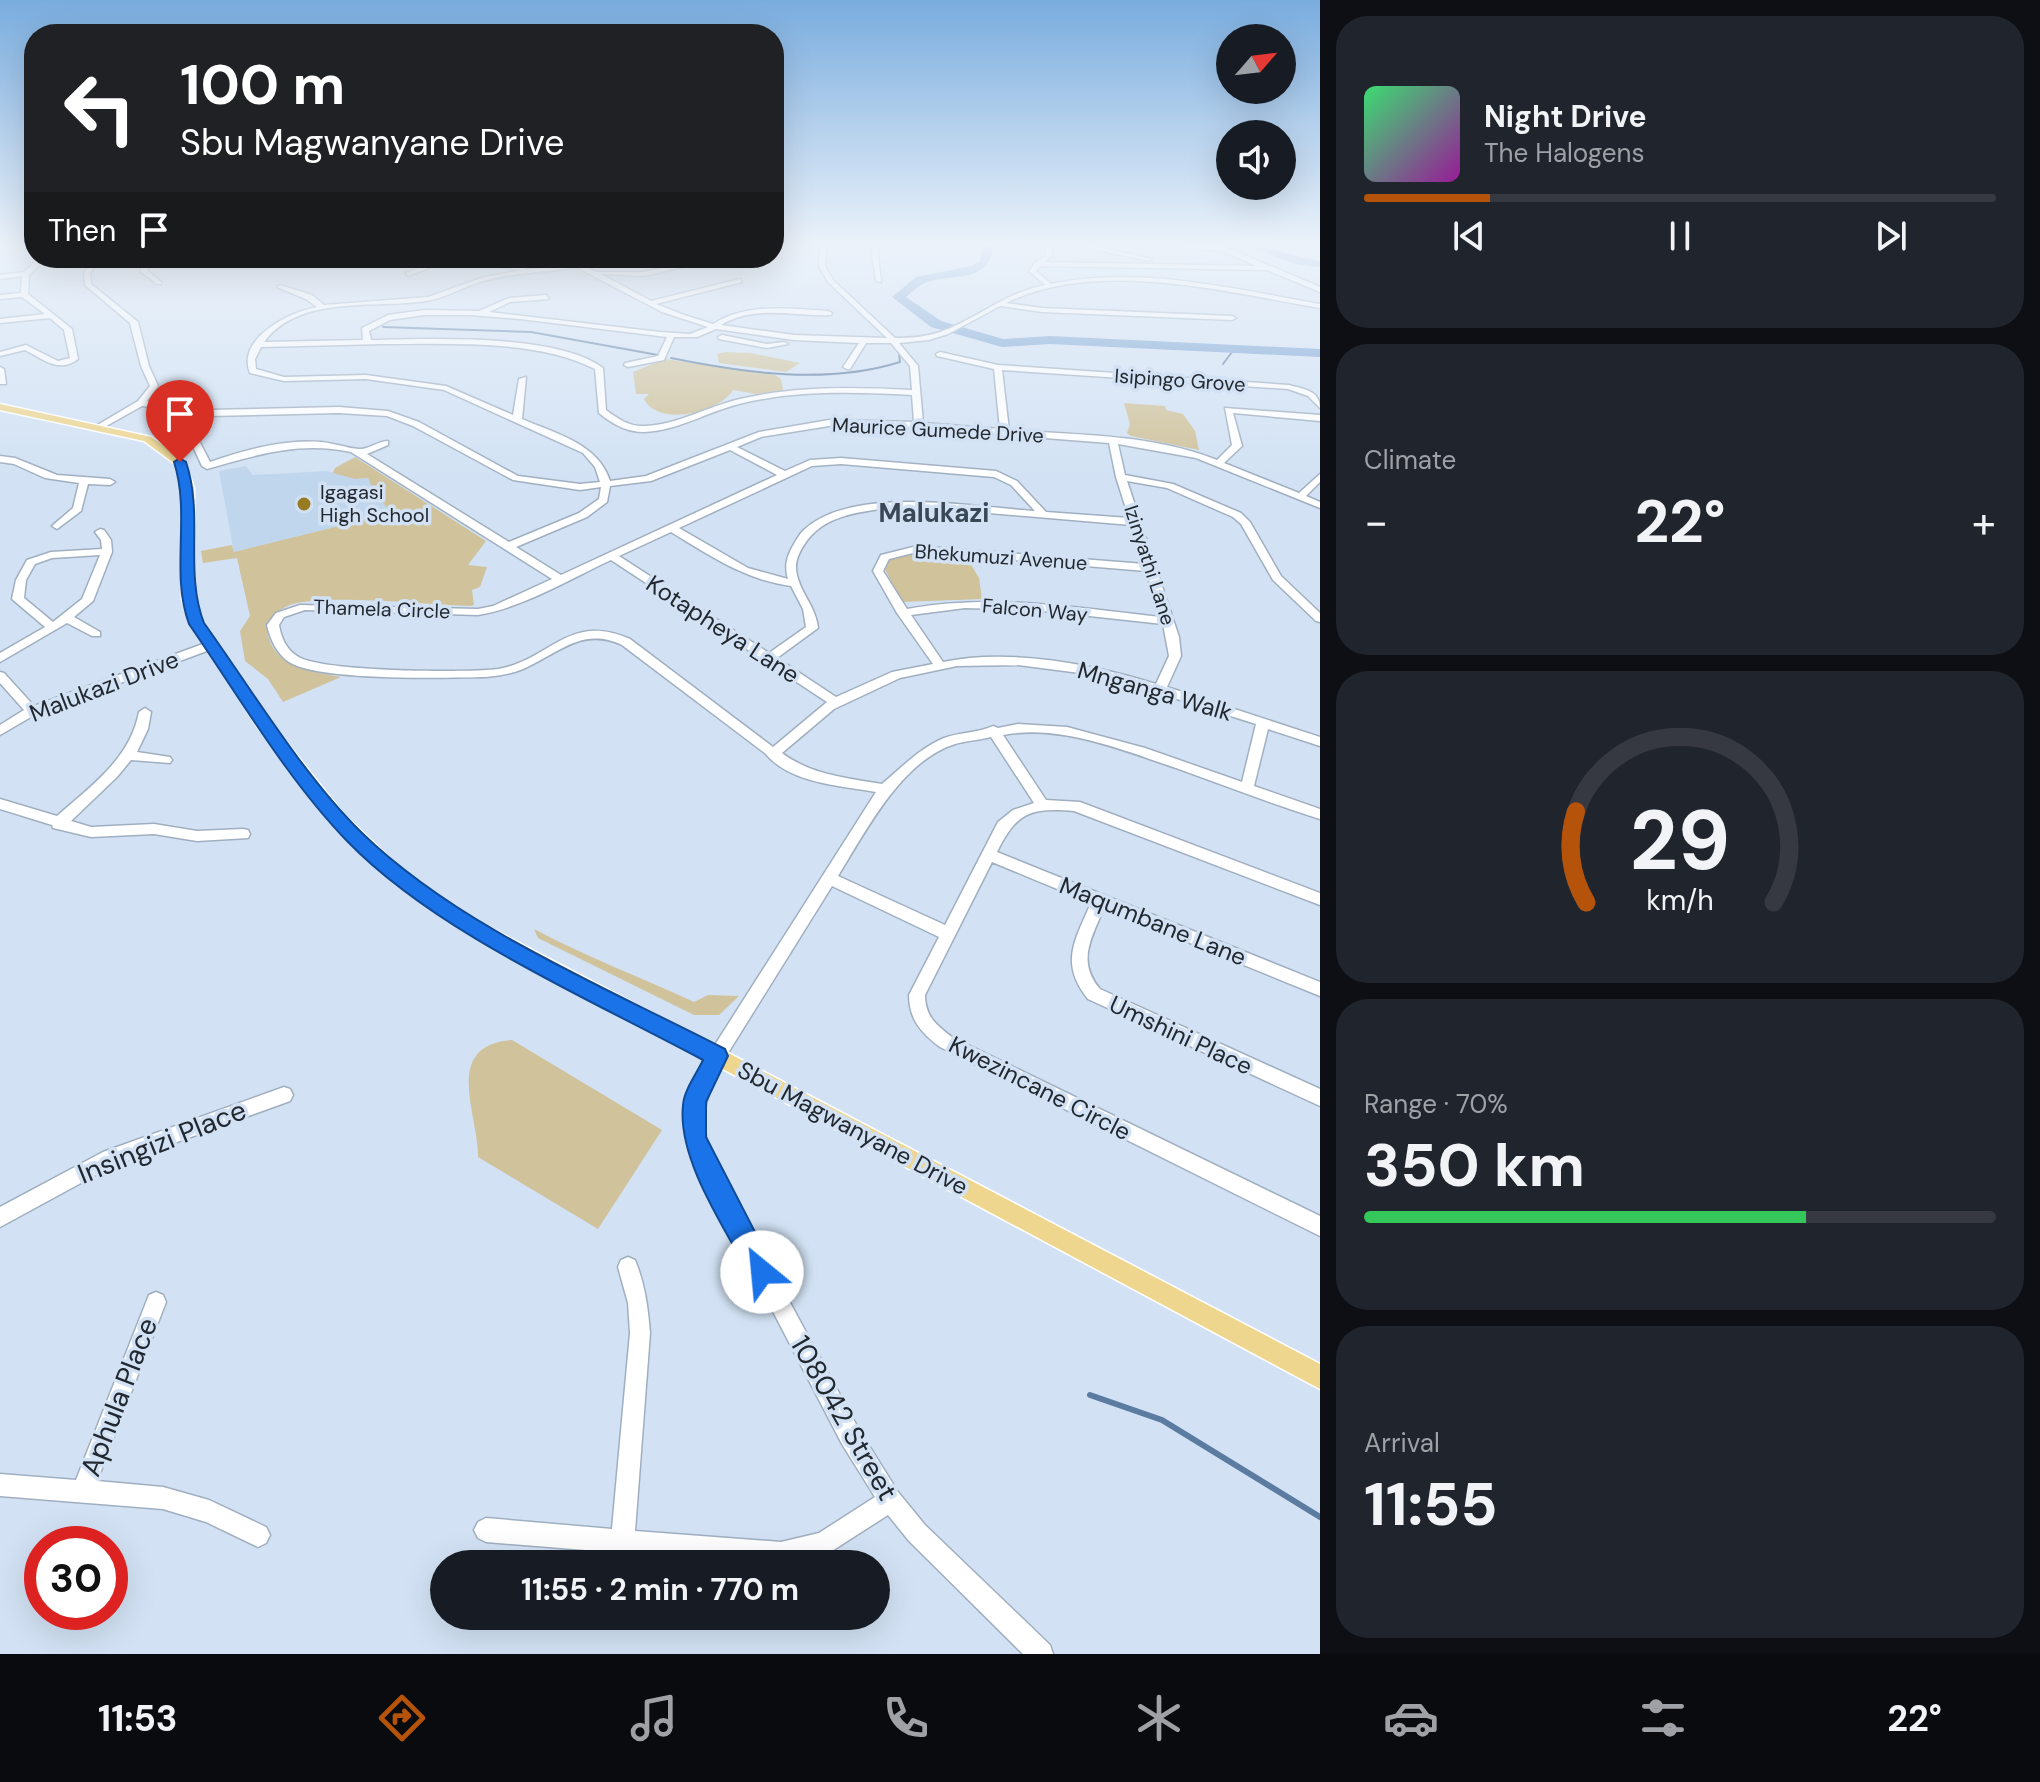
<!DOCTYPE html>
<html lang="en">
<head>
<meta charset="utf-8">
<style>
  body { margin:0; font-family:"DM Sans",sans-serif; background:#20242c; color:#f1f3f6; height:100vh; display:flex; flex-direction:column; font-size:30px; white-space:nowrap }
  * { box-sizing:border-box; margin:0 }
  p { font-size:26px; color:#9ea1a6 }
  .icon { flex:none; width:44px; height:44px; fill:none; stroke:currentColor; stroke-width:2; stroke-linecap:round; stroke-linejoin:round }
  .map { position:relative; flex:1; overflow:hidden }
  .drawer { display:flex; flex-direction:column; gap:16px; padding:16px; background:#0d0f14; width:720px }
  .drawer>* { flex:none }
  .banner { position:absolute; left:24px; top:24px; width:760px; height:244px; border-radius:32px; box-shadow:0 8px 32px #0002; background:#202124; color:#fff; overflow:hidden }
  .needle { width:52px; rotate:62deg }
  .fabs { position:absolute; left:1216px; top:24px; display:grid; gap:16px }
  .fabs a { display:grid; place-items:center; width:80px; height:80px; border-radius:50%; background:#171b24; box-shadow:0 8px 32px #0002; font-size:40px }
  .speed { position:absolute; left:24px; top:1526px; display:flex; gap:16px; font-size:40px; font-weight:700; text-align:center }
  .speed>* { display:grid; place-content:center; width:104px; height:104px; border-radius:50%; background:#171b24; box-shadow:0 8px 32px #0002; line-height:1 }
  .speed .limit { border:12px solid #d22; background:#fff; color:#111 }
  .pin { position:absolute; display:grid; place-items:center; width:68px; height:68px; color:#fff; margin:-82px -34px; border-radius:50% 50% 50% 0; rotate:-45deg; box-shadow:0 0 8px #0007 }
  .pin .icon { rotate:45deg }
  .me { position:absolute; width:88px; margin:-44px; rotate:332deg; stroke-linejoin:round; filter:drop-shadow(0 0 6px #0008) }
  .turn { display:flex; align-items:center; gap:28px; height:168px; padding:0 24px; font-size:36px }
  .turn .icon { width:104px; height:104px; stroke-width:2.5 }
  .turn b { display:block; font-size:56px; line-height:68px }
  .then { display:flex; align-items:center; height:76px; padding:0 24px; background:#0003; gap:16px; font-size:30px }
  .big { font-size:60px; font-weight:700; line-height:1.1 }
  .drawer .card { flex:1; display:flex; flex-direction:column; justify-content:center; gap:12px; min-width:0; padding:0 28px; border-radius:32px; background:#20242c }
  .drawer .dial { align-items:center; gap:0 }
  .dial svg { height:208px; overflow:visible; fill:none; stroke:#363941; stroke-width:7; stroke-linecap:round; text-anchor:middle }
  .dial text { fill:#f1f3f6; stroke:none }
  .song { display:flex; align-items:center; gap:24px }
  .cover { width:96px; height:96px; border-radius:12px; background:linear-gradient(135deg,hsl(140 70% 55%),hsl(300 70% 35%)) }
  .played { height:8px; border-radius:4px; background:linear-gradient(90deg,#b45309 20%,#363941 20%) }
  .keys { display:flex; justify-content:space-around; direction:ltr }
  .heat { display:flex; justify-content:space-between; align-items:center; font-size:44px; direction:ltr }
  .charge { height:12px; border-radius:6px; background:linear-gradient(90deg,#34c759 70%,#363941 0) }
  .trip { position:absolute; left:430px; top:1550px; width:460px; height:80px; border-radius:40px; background:#171b24; box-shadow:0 8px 32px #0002; font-weight:700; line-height:80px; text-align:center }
  .dock { display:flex; height:128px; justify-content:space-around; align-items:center; background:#090b0e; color:#9ea1a6 }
  .dock .icon { width:56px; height:56px }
  .dock .selected { color:#b45309 }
  .dock b { font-size:36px; color:#f1f3f6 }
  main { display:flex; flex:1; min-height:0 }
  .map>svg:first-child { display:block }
  .built { fill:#c0d6ed }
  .green { fill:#d0c29a }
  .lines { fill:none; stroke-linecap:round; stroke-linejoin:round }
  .stream-far1 { stroke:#5b7ba0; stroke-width:2 }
  .stream { stroke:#5b7ba0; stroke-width:6 }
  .river { fill:#739fd0; fill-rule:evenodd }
  .minor-casing { stroke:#a0afc0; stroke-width:3 }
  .major-casing { stroke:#fff; stroke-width:3 }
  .minor { fill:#fff; fill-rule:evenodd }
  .major { fill:#eed68f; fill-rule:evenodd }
  .route { fill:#1a73e8; stroke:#114b97; stroke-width:2 }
  .poi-dot { fill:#977a22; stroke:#d2e2f4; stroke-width:3 }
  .labels { text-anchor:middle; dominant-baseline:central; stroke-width:7; stroke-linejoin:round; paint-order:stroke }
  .far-street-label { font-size:20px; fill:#22282f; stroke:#d2e2f4 }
  .far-poi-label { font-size:20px; fill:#22282f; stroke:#d2e2f4; text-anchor:start }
  .street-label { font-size:24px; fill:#22282f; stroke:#d2e2f4 }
  .far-district-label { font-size:26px; font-weight:bold; fill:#3a4856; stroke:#d2e2f4 }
  .near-street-label { font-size:28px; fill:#22282f; stroke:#d2e2f4 }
</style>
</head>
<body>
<main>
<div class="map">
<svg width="1320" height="1654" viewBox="0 0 1320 1654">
  <rect width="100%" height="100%" fill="#d2e2f4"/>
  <polygon class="built" points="246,466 253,475 327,471 355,479 368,478 375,494 393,513 234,552 219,471"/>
  <g class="green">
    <polygon points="726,352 751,353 800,363 786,372 719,363 717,354"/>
    <path d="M665,359L775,375L781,379L783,390L756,394L733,390C720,412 659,428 644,399L649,394H636L633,372Z"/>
    <polygon points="1124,403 1165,406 1166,410 1183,414 1195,431 1199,450 1131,436 1127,433 1130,424"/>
    <path d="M355,457L486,541L468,565L487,567L480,587L472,590L474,605L470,606C431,605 321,593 290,605C277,610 269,618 267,631C273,668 311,671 341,677L283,702L268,679L245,661L240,631L250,616L237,558L203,563L201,551L232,545L234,552L392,513L375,494L368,478L355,479L333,473L335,468Z"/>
    <polygon points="912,552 966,556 979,578 982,599 901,602 884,567 891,558"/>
    <path d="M534,929C587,957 640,977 694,1002L708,995L739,996L719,1015H694L538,938Z"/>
    <path d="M512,1040L662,1130L598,1229L478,1157C479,1116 441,1045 512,1040Z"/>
  </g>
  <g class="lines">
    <g class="stream-far1">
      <polyline points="383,327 531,332 658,355"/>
      <path d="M671,358C746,373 826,385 900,362L899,354"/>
      <polyline points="1223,364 1232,352"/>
    </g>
    <polyline class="stream" points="1090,1395 1162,1420 1320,1517"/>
    <g class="river">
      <path d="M983,246H994C986,284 957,273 927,282C919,285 912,292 906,297L941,321L1003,339L1050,336L1320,349V357L1050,344L1002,347L931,327L892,297L916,277L972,266L980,261Z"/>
      <path d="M1249,246C1274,246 1295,258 1320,261V267L1295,264Z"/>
    </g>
    <defs>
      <g id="minor">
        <path d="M820,246H826L825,266L833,280L895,338C911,338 925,337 940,332C978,319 1001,294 1045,285L1029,271L1035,263L1046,255V246H1052V255L1045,262L1257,266L1222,251L1170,246H1223L1320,287V292L1267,270L1041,266L1036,271L1051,284C1140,265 1233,289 1320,304V308C1224,292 1098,258 1006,303L1042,308L1232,316L1236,318L1232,320L1042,312L1000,306L948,334L929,340L899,343L918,366L923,423L1000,429L994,369L937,356L936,354L940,352L998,365L1289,385C1303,389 1320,390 1320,408L1308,396L1288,389L1002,370L1009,430C1078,435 1152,434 1217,460L1232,445L1225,408L1320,415V421L1233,413L1242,446L1224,463L1299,493L1320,474V482L1306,496L1320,502V508L1196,458L1118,444L1125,475L1173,484L1241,513L1250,522L1281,576L1320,613V622L1316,621L1273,580L1241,524L1233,517L1167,488L1127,481L1179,637L1181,656L1167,687L1320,737V746L1268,729L1254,786L1320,809V819C1271,804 1224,785 1176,768C1122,750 1060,724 1003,735L1046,800L1080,802L1320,893V905L1074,811C1030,807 1016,813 997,852L1320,982V996L1104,908C1092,937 1076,961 1100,989L1320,1089V1106L1088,999C1059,963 1075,940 1091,903L992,862L925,995C925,1016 936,1025 952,1037L1320,1216V1236L940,1047C921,1033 909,1019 909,995L939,937L832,886L723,1061C705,1096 699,1116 710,1155L858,1428L898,1492L925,1525L1050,1645L1053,1654H1023L909,1541L888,1515L824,1556L788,1564H760L486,1542L478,1538L474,1530L478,1522L486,1518L612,1529L630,1333L628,1303L618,1267L621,1260L628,1257L635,1260C645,1284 648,1308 650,1333L635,1531L781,1542L819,1533L875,1497L842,1444L696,1164C677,1120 689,1090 711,1051L876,792C841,786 789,783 766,754L622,645C582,626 558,654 523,669C511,674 499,676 486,677C447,678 317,681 289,662C277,654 270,639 267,625L276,613L300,605L478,609L493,606L552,579L351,452C300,441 256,455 207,469L202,466L184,427L188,413L142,406L101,429L94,427L138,401L150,386L141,366L130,323L85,285L84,273L94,258H100L90,273L91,284L138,322L149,366L158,386L147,401L208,410L339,407L388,411L419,422L518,476L580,484L600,482L595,467L583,453L444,390L366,379L284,381L250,373C236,338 290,312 317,307L306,299L277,287L280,285L312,295L324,305L428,297L484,277L524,270L447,261L408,276L406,273L436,261L374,263L376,260L456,258L526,267L524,270L569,265L553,258H562L580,264L596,272H644L689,262L691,265L644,276L601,274L651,301L740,279L742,282L656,304L684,315L713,324C748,302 789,309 828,311L832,313L831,315C793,317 755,304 721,325L794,335L887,338L828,282L819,266ZM576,267L662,312L708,327L690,334L660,332L489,312L510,302L549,299L546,295L509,298L479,311L424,310L388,315L362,328L363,340L264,342C300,294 374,309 426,301C447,298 464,286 484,281C514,272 545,273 576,267ZM424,315H470L520,319L667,337L658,356L625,363L624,365L628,367L664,360L674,337H697L716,329L794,340L859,343L843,367L847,369H850L866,343H891L910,366L912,390C855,387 796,386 740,399C708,406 678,425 645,426C630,427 618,419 606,410L603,368C557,333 429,339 371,340L369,331L390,320ZM382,344C446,344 538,339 595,369L599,413C612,424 627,432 644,432C677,431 707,412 739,404C795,390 855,392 912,395L914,422L829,420L759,432L646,476L610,481C598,443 554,433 522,419L526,377L519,379L513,415L446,386L366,375L284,377L256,369L255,359L261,347ZM339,413L387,416L413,426L513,480L580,490L601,487L599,499L579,513L509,542L367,454L388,445V441C378,441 368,450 359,449C346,448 334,443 321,442C284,439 245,450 210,462L192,427L196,414L208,416ZM829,426H889L1109,443L1116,477L1129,518L1046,512L1017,481L996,471L841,458L810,460L785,471L737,447L761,437ZM730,450L777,475L561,575L516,547L587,517L607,502L610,486L651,481ZM841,464L994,477L1011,485L1035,511C973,507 854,485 805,529C800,533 797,539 794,544C787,556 784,565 788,579L748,568L679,528L812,466ZM888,508L954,510L1131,525L1144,564L917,546L881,555L873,571L897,613L933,664L892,672L836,697L777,658L818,628C816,607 801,594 797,575C794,564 798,554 804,545C822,516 857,512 888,508ZM671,532C709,555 745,580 791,586L803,609L806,627L769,653L619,556ZM917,552L1146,571L1161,617C1076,608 992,593 907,609L883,571L889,559ZM611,560L827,702L773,747L630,639C568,612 551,660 498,669C467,673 319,672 297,656C286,649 281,637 279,625L284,617L305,610L478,615C522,608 570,579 611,560ZM965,608L1034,610L1163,624L1169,656L1156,684C1092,664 1009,648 943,662L911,615ZM1018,665L1080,673L1139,687L1256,724L1242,782L1145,748L1067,727L1018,724L998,728L993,726C978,733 960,732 944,738C920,748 902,767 882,784C847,778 811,775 782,753L834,709L900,678L957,666ZM991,737L1034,803L1013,810L998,822L945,925L838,876C866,831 901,761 955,744C966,741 979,740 991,737Z"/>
        <polygon points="871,246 877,246 881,282 876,281"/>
        <polygon points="1079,246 1094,246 1152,259 1149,261"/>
        <polygon points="1306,246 1313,246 1314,248 1311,250"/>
        <path d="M40,258H47L29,275L28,294L72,329L78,359C59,374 43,359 25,350L0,356V352L26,345L58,361L70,358L64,330L50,318L0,323V319L45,314L22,297L0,299V295L21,293L22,276L0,279V275L24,272Z"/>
        <polygon points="147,258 153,258 147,270 161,282 161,284 157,284 140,271"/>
        <polygon points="198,258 247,258 244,260 201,260"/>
        <polygon points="602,258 614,258 622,261 619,263"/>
        <polygon points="722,335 767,344 784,342 788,344 767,348 719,339 718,337"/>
        <polygon points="0,367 4,369 6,384 0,384"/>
        <polygon points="0,456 15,458 57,475 110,479 115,482 110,485 88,484 81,511 57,529 52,526 73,508 79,483 45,478 14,464 0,462"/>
        <path d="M100,529L104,530L111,540L112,552L93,601L74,617L100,632V636H92L67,623L0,662V653L45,627L12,599L16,580L27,560L51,552L102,549L101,540L95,532ZM100,555L82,599L53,622L24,598L26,580L35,564L52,558Z"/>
        <polygon points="211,641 215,642 215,648 36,714 0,735 0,725 24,710 0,683 0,672 4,673 34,706"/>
        <path d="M145,708L151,712L148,729L137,752L170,757L172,760L170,763L131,760L117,777L71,821L91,827L154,824L197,831L243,829L248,830L250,834L248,838L197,841L154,834L91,837L53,828L52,825L0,809V799L57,816C91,786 130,759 139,712Z"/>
        <polygon points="284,1087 290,1089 293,1095 290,1101 114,1165 0,1227 0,1207 103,1152"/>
        <polygon points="156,1292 163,1295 166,1302 97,1481 163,1487 209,1500 266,1527 270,1535 266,1543 258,1547 206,1522 163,1509 0,1496 0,1474 76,1480 149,1295"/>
      </g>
      <polygon id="major" points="0,404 151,437 184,460 194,488 194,600 203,624 268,719 344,815 409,876 481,923 1320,1364 1320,1389 469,933 397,885 333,823 257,726 191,624 182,600 184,488 175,464 144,441 0,410"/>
    </defs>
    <use href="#minor" class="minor-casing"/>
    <use href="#major" class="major-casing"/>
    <use href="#minor" class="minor"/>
    <use href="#major" class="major"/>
  </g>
  <linearGradient id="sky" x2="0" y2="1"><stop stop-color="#79acde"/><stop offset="0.51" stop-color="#ebf2fa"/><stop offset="1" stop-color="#ebf2fa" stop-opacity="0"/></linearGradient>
  <rect width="1320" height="478" fill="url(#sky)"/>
  <path class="route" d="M180,458L186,462C204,515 184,572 204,623C252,690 303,775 361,832C457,926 605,987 725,1049L728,1056L706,1102V1137L771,1263L775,1272L771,1281L762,1285L753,1281C727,1231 677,1161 683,1105C684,1090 697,1073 703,1060C590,999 436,933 347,841C287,779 238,695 189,624C170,572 191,515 174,462Z"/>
  <circle class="poi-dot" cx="304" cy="504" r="8"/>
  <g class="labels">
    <g class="far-street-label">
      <text transform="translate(1180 380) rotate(4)">Isipingo Grove</text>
      <text transform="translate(938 430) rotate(3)">Maurice Gumede Drive</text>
      <text transform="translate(1001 557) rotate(4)">Bhekumuzi Avenue</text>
      <text transform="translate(1150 565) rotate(72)">Izinyathi Lane</text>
      <text transform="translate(382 609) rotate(2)">Thamela Circle</text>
      <text transform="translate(1035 610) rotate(5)">Falcon Way</text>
    </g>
    <g class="far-poi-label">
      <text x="320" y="492">Igagasi<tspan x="320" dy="23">High School</tspan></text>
    </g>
    <g class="street-label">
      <text transform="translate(723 629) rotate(33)">Kotapheya Lane</text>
      <text transform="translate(104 686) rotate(-21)">Malukazi Drive</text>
      <text transform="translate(1155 691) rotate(16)">Mnganga Walk</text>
      <text transform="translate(1153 921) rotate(22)">Maqumbane Lane</text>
      <text transform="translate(1181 1035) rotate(25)">Umshini Place</text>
      <text transform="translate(1040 1088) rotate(27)">Kwezincane Circle</text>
      <text transform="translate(853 1128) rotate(28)">Sbu Magwanyane Drive</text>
    </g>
    <g class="far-district-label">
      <text x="934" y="513">Malukazi</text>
    </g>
    <g class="near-street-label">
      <text transform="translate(162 1142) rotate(-22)">Insingizi Place</text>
      <text transform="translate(119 1397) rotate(-69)">Aphula Place</text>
      <text transform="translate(844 1418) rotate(60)">108042 Street</text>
    </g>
  </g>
</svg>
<div class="fabs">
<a><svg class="needle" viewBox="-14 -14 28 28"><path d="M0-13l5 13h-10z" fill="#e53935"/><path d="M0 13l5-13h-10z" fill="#9ea1a6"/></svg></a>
<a><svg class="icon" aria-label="sound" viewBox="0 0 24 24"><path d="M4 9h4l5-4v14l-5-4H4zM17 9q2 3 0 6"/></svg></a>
</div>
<div class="speed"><div class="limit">30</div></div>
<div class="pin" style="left:180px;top:462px;background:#d93025"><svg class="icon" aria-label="arrive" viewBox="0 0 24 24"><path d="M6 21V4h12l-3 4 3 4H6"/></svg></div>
<svg class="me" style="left:762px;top:1272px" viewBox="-20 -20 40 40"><circle r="19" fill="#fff"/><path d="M0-13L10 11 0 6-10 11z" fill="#1a73e8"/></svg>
<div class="trip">11:55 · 2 min · 770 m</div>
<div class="banner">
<div class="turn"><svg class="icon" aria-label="left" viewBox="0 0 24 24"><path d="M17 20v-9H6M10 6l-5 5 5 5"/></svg><div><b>100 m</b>Sbu Magwanyane Drive</div></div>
<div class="then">Then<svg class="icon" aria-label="arrive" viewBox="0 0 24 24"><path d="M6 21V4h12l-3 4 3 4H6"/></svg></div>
</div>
</div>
<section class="drawer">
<div class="card">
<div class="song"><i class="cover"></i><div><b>Night Drive</b><p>The Halogens</p></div></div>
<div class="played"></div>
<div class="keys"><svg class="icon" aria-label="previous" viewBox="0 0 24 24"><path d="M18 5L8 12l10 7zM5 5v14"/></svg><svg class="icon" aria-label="pause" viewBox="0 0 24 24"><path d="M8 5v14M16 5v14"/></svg><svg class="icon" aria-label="next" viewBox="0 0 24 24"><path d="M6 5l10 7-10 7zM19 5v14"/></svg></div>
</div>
<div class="card"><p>Climate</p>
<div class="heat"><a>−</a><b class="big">22°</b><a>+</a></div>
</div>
<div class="card dial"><svg viewBox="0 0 100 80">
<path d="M14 69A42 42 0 1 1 86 69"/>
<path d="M14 69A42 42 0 0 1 10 34" stroke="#b45309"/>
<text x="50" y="56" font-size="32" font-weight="700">29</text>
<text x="50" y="72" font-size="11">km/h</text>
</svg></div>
<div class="card"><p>Range · 70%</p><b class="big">350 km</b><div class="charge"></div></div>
<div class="card"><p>Arrival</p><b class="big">11:55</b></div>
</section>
</main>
<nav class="dock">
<b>11:53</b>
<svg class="icon selected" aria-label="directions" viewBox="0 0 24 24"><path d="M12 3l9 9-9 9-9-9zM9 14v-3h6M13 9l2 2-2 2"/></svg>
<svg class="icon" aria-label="music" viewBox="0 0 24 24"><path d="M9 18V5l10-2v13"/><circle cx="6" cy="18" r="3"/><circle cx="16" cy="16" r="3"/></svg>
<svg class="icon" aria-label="phone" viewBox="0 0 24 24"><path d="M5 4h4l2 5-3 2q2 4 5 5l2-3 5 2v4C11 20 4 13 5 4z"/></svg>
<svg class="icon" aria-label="climate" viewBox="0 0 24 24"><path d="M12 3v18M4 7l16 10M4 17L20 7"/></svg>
<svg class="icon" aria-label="car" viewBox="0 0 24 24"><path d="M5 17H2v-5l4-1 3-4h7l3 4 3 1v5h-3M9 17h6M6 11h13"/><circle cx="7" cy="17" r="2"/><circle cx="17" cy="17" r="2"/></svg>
<svg class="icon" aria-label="filters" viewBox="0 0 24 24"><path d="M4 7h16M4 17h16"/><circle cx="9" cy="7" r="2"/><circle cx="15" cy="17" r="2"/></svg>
<b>22°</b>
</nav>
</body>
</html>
